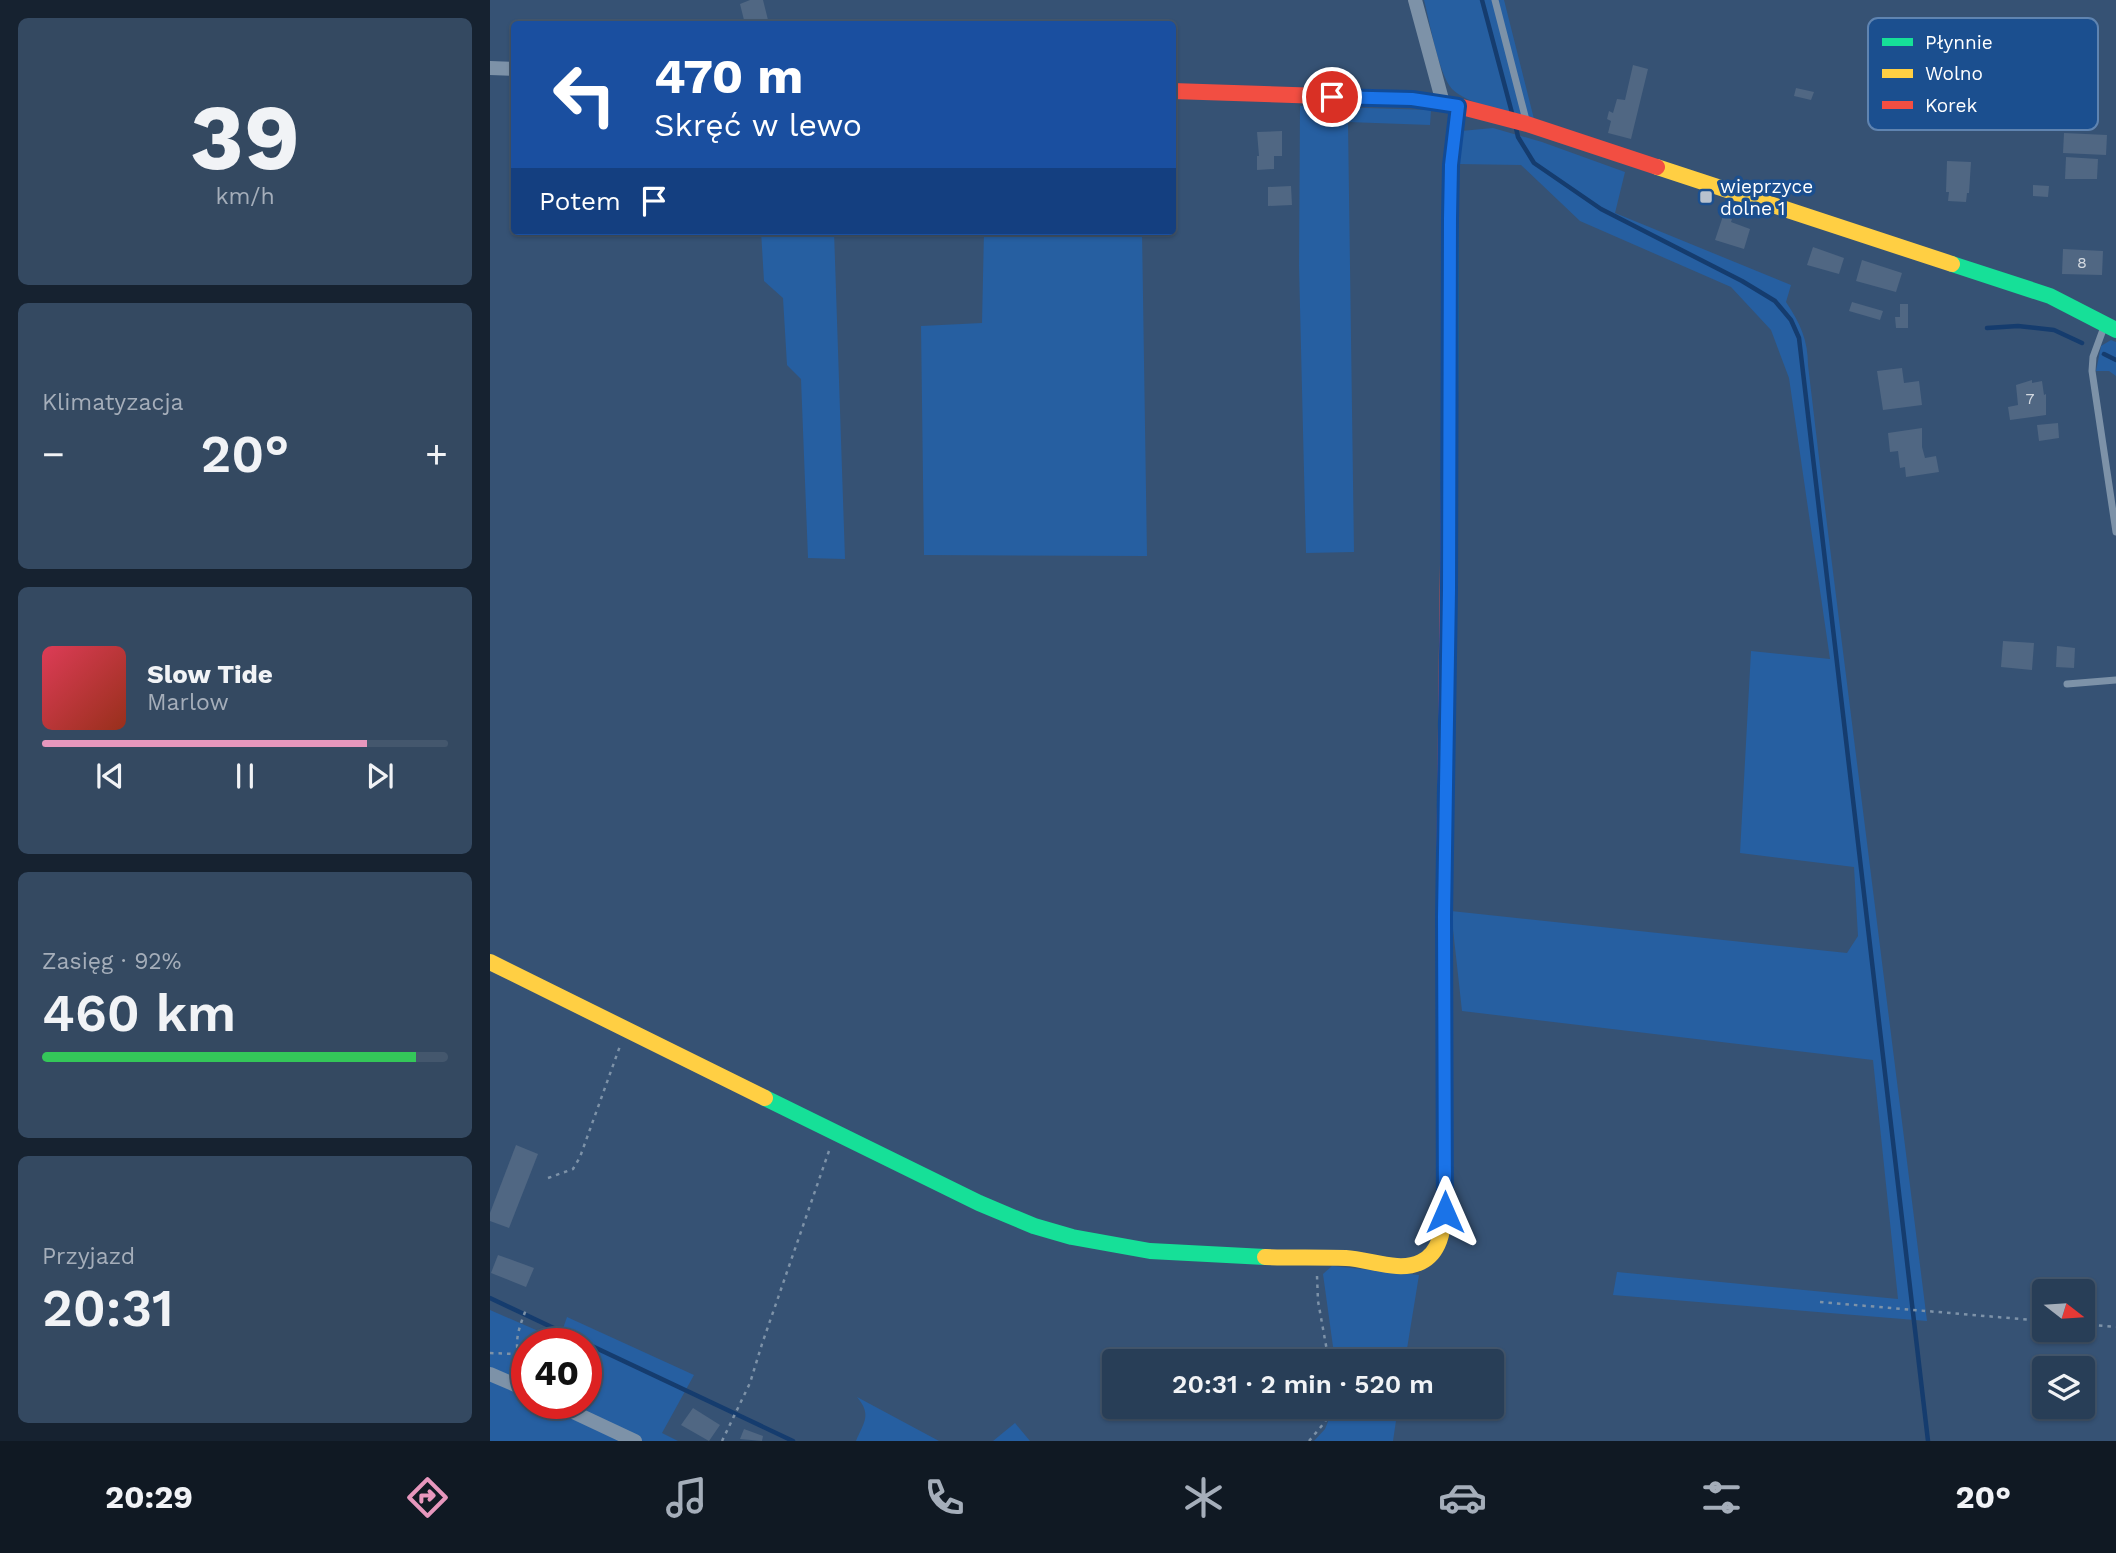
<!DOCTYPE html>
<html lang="pl">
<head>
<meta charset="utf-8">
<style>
  body { margin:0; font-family:"Work Sans",sans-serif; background:#344961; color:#f1f3f6; height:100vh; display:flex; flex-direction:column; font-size:26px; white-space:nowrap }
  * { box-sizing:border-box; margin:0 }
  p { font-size:23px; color:#a5aeba }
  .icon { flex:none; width:38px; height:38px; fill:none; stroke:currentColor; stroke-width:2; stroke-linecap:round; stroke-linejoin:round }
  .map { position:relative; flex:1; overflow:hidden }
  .side { display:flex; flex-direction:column; gap:18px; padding:18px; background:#162230; width:490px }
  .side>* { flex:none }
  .banner { position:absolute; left:21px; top:21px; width:665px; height:214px; border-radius:7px; box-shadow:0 2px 5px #0004,0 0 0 2px #44576d; background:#1a4fa0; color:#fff; overflow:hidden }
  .needle { width:46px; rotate:107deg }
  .fabs { position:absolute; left:1542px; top:1279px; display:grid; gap:14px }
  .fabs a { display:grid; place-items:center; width:63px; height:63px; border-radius:7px; background:#283e57; box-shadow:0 2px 5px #0004,0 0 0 2px #44576d; font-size:35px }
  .speed { position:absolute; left:21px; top:1328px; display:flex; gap:14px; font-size:35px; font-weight:700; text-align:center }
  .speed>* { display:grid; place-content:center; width:91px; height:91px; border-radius:50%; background:#283e57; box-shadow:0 2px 5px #0004,0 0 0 2px #44576d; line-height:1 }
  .speed .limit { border:10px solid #d22; background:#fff; color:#111 }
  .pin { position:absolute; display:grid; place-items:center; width:60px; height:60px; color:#fff; margin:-30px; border:4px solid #fff; border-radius:50%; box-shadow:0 2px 7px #0007 }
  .me { position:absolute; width:77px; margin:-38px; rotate:0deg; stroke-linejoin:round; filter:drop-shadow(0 0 5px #0008) }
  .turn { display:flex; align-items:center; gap:24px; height:147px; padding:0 28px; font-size:32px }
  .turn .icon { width:91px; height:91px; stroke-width:2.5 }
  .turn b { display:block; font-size:49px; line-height:60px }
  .then { display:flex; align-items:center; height:66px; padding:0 28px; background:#0003; gap:14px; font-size:26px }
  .big { font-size:52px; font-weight:600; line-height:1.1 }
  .side .widget { flex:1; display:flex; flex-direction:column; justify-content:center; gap:10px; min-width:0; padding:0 24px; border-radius:10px; background:#344961 }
  .side .dial { align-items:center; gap:0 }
  .dial b { font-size:91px; line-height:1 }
  .song { display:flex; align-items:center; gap:21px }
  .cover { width:84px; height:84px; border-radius:10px; background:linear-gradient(135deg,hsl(350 70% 55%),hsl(10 70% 35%)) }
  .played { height:7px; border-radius:4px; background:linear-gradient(90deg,#e797bd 80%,#44576d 80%) }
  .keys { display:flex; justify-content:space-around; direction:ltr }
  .heat { display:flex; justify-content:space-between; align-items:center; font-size:38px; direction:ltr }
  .charge { height:10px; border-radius:5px; background:linear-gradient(90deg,#34c759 92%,#44576d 0) }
  .trip { position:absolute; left:612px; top:1349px; width:402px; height:70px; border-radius:7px; background:#283e57; box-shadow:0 2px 5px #0004,0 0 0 2px #44576d; font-weight:600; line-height:70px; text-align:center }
  .menu { display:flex; height:112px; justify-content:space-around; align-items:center; background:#101923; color:#a5aeba }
  .menu .icon { width:49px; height:49px }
  .menu .selected { color:#e797bd }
  .menu b { font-size:32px; color:#f1f3f6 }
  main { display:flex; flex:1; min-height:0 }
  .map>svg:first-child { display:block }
  .green { fill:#265fa1; fill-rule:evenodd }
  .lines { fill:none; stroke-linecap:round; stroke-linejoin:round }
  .stream { stroke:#153c6e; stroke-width:4.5 }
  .building { fill:#506783 }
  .path { stroke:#7d92a8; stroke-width:2.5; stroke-dasharray:3.5 5; stroke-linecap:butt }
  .lane { stroke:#7d92a8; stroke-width:7 }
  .street { stroke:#7d92a8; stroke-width:14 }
  .fast { stroke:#16e098; stroke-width:16 }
  .slow { stroke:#ffcf43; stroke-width:16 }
  .jam { stroke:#f24e42; stroke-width:16 }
  .route-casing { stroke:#114b97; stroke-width:18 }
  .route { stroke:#1a73e8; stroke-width:12 }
  .poi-dot { fill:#b9c2ce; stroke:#1b4f8f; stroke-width:2.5 }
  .labels { text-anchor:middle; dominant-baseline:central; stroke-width:7; stroke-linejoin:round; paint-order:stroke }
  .number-label { font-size:16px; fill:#d3d9e0 }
  .poi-label { font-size:19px; fill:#fff; stroke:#1b4f8f; text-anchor:start }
  .key { fill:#1b4f8f; stroke:#5f84b1; stroke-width:2 }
  .key-label { font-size:19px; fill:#fff }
</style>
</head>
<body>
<main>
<section class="side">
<div class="widget dial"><b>39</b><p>km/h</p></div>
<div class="widget"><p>Klimatyzacja</p>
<div class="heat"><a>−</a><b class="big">20°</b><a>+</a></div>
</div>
<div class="widget">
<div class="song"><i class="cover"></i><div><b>Slow Tide</b><p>Marlow</p></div></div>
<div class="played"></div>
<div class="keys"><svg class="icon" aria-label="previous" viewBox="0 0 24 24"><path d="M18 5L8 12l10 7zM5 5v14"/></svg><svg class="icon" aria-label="pause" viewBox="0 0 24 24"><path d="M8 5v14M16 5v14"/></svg><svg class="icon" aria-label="next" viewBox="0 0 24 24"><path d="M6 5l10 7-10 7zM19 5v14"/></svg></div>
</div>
<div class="widget"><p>Zasięg · 92%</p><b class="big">460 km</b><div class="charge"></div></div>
<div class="widget"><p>Przyjazd</p><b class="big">20:31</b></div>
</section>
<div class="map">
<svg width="1626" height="1441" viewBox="0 0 1626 1441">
  <rect width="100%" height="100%" fill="#365274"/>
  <g class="green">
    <path d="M934,0H1014L1044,119C1022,113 978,105 962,89C948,73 940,22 934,0Z"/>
    <polygon points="810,106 941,110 940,125 858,122 864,552 816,553 809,266"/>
    <path d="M1003,128L1052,142L1135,172L1125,213L1301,285L1296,302C1310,323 1318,340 1318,365L1334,500L1437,1321L1123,1295L1127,1272L1408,1299L1383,1060L972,1011L961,911L1357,953L1368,936L1364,867L1250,853L1261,651L1340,659L1299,378L1281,330L1241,287L1090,221L1031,165L967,164L971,131Z"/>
    <polygon points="271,231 344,231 355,559 318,558 311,379 297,365 293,298 274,281"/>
    <polygon points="494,231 652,231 657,556 434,555 431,326 492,323"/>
    <polygon points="1621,340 1626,342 1626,376 1619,371 1606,371 1611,346"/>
    <polygon points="842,1266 929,1275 915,1361 845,1361 833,1274"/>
    <path d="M0,1310L69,1340L77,1317L204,1375L172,1433L188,1441H0ZM37,1344H96V1404H37Z"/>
    <path d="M367,1397L449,1441H366C374,1422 382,1415 367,1397Z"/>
    <polygon points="844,1407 908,1407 903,1441 824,1441 835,1429"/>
    <polygon points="525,1423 540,1441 503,1441"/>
  </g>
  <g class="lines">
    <g class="stream">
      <polyline points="992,0 1022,113"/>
      <polyline points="1026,128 1028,137 1044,163 1111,209 1252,281 1285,301 1301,320 1309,338 1438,1441"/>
      <polyline points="1497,328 1528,326 1564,330 1592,343"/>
      <polyline points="1614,354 1626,360"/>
      <polyline points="0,1298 303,1441"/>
    </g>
  </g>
  <g class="building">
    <polygon points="260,0 273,0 279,24 255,24 250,4"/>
    <polygon points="1143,65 1158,69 1141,139 1118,133 1121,121 1117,119 1119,111 1123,113 1127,99 1135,100"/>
    <polygon points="1306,88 1324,92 1321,100 1304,96"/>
    <polygon points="682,130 687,130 688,155 682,155"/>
    <polygon points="792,131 792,156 784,156 784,169 767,170 767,156 769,156 767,132"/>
    <polygon points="1574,133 1617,135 1616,155 1573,153"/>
    <polygon points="1576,157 1608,159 1607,179 1575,179"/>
    <polygon points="1457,161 1481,162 1479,193 1477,193 1476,202 1458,201 1459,192 1456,192"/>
    <polygon points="1543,185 1559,186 1558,197 1543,196"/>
    <polygon points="801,186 802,205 778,206 778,187"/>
    <polygon points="1233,216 1242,219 1241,222 1260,229 1254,249 1225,240"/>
    <polygon points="1323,247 1354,258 1349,274 1317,265"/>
    <polygon points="1573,249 1613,251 1612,275 1572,274"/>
    <polygon points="1372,260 1412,273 1406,292 1366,281"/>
    <polygon points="1362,302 1393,311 1390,320 1359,311"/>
    <polygon points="1410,304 1418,304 1418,328 1406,328 1405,317 1410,317"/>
    <polygon points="1412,368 1414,383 1429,381 1432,405 1393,410 1387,371"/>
    <polygon points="1542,380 1542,383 1552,381 1554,395 1556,394 1556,415 1520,420 1518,407 1528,405 1526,385"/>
    <polygon points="1568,423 1569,438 1549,441 1547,425"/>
    <polygon points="1432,428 1432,447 1435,458 1446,456 1449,472 1416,477 1415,467 1410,468 1408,451 1400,452 1398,433"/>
    <polygon points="1513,641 1544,643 1542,670 1511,667"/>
    <polygon points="1567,646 1585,648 1584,668 1566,667"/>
    <polygon points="26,1145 48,1154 19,1228 0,1221 0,1213"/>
    <polygon points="8,1255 44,1268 36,1287 1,1273"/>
    <polygon points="203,1408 230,1425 219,1441 191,1425"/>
    <polygon points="254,1429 273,1436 272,1441 250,1439"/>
  </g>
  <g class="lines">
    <g class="path">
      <polyline points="58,1178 83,1169 90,1157 130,1046"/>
      <polyline points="827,1276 828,1301 839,1362"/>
      <polyline points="1330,1302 1554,1321"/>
      <polyline points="1592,1324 1626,1327"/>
      <polyline points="0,1353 26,1354"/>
      <path d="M37,1371C20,1349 28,1330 37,1307"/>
      <polyline points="232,1441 260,1383 272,1344 340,1148"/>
      <polyline points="819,1441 835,1422 841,1407"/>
    </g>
    <g class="lane">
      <polyline points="1005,0 1036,120"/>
      <polyline points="1614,327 1603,357 1602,371 1626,532"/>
      <polyline points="1577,684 1626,680"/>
    </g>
    <g class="street">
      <polyline points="925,0 953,103"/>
      <polyline points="0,68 24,69"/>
      <polyline points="0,1374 37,1390"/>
      <polyline points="66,1404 145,1441"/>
    </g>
    <g class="fast">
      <polyline points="1462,264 1560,296 1626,330"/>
      <polyline points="960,404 961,165 968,106"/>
      <polyline points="275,1098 489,1203 544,1226 582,1237 660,1251 775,1257"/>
    </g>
    <g class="slow">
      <polyline points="1167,167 1462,264"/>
      <polyline points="0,962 275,1098"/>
      <path d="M775,1257C802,1258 829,1257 856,1258C879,1259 909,1273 931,1262C950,1253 953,1230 955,1211L954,886"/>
    </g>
    <g class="jam">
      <polyline points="682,91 922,99 968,106 1037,124 1167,167"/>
      <polyline points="954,886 960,404"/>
    </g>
  </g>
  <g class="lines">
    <defs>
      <polyline id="route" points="842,97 922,99 968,106 961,165 960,218 959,590 954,917 955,1212"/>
    </defs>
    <use href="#route" class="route-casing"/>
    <use href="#route" class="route"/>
  </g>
  <rect class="poi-dot" x="1209" y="190" width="14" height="14" rx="3.5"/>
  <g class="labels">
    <g class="number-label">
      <text x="1592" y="262">8</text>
      <text x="1540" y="398">7</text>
    </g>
    <g class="poi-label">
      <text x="1230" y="186">wieprzyce<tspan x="1230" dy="22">dolne 1</tspan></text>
    </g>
  </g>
  <rect x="1378" y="18" width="230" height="112" rx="10" class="key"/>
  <rect x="1392" y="38" width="31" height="8" fill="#16e098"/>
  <rect x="1392" y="69" width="31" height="9" fill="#ffcf43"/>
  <rect x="1392" y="101" width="31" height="8" fill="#f24e42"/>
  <g class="key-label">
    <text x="1435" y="49">Płynnie</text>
    <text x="1435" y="80">Wolno</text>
    <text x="1435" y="112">Korek</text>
  </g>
</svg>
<div class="fabs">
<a><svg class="needle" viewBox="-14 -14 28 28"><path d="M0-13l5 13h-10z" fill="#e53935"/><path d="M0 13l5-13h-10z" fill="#a5aeba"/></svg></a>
<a><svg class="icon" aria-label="layers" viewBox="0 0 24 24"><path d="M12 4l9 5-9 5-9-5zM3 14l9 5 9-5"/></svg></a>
</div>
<div class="speed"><div class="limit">40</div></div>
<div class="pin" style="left:842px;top:97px;background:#d93025"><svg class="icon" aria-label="arrive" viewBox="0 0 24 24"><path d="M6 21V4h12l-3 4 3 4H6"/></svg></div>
<svg class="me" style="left:955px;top:1212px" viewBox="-20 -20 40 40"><path d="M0-17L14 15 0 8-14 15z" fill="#1a73e8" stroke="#fff" stroke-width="4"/></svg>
<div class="trip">20:31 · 2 min · 520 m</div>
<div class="banner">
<div class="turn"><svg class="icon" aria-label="left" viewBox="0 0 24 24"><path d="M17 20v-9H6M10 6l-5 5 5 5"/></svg><div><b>470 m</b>Skręć w lewo</div></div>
<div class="then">Potem<svg class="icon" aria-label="arrive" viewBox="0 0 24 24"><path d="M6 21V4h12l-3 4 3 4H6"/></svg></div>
</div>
</div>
</main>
<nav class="menu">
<b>20:29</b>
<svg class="icon selected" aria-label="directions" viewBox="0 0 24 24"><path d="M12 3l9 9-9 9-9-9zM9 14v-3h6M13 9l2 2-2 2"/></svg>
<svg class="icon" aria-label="music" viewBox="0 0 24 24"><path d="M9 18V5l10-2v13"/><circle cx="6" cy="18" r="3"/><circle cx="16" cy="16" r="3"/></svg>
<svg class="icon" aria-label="phone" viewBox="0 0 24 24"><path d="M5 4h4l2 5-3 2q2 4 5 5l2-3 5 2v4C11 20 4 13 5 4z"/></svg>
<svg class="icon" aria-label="climate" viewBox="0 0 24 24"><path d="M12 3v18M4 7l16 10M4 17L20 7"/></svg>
<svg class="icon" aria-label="car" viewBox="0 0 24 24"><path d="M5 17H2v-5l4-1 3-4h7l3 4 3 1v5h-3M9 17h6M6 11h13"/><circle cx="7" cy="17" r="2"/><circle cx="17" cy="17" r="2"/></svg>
<svg class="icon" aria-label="filters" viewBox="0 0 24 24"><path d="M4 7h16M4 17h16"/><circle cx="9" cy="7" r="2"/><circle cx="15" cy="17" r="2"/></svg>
<b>20°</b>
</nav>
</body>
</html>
